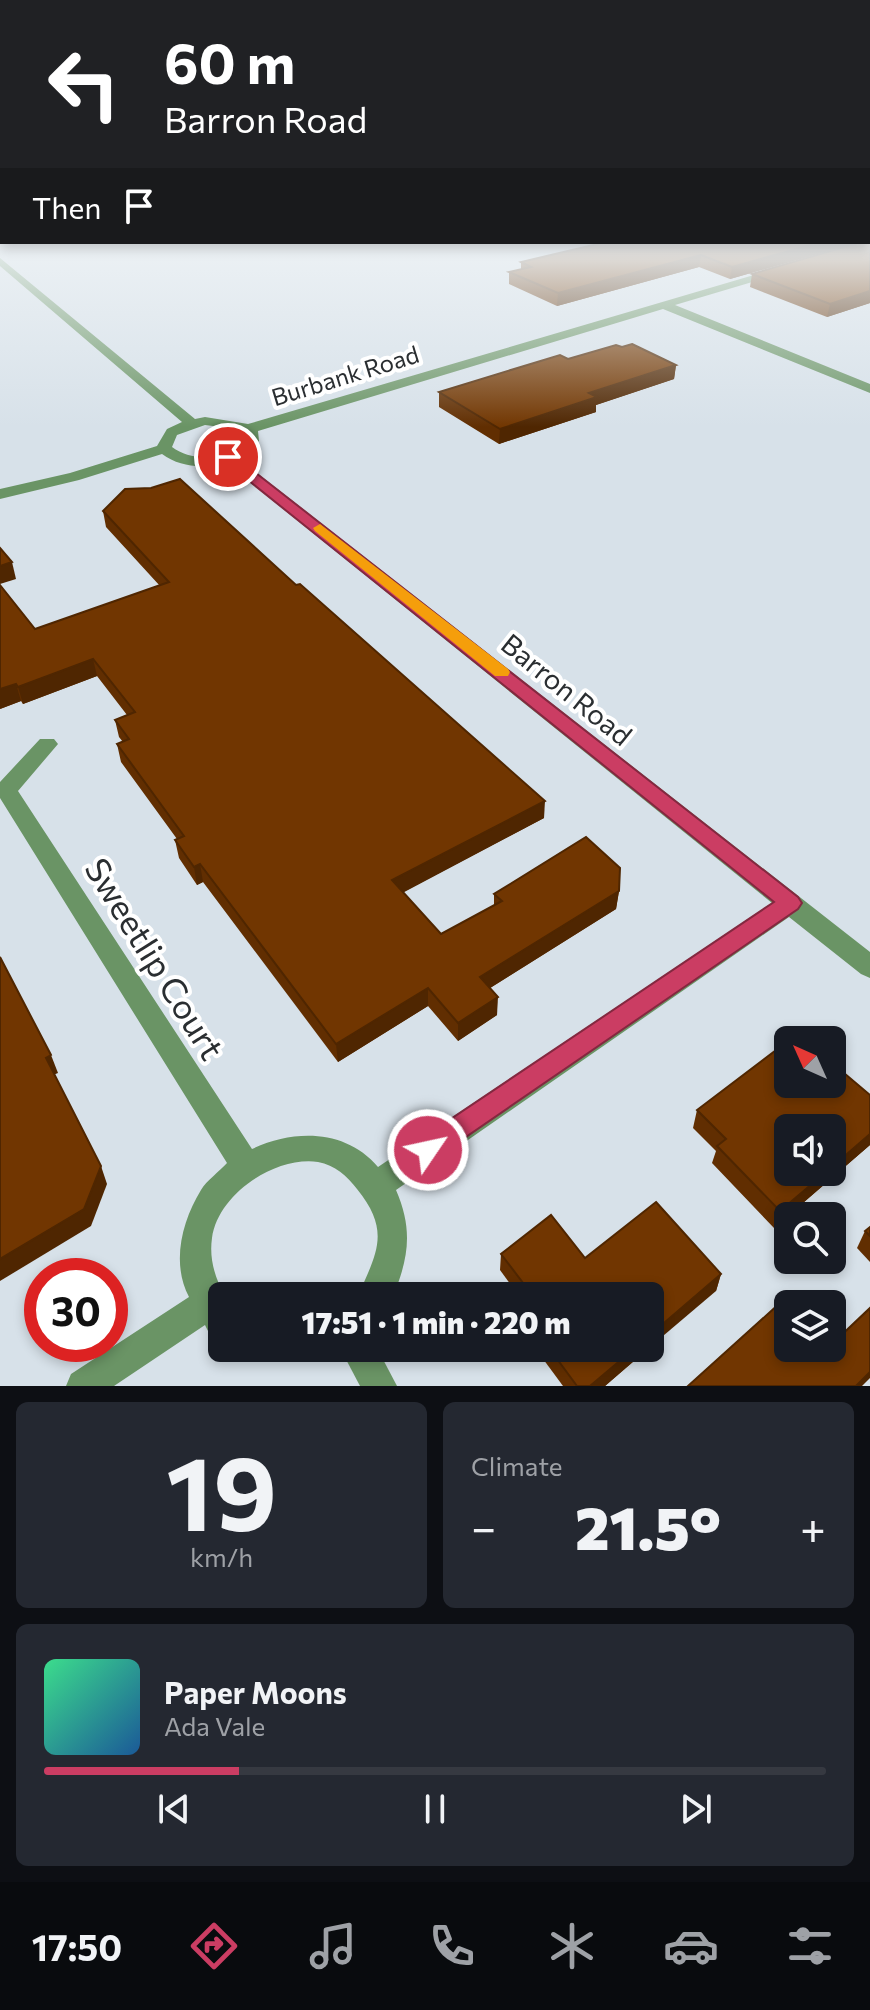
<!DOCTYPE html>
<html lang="en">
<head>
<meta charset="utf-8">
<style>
  body { margin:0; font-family:Commissioner,sans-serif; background:#242831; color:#f1f3f6; height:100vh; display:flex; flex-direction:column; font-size:30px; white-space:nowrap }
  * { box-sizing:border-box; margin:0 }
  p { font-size:26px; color:#9ea1a6 }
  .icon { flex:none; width:44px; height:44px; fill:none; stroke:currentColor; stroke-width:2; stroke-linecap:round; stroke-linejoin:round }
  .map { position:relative; height:1386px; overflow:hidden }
  .side { display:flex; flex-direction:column; gap:16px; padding:16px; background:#0d0f14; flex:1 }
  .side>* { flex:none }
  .top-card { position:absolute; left:0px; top:0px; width:870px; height:244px; box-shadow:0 4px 12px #0003; background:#202124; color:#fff; overflow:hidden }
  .needle { width:52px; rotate:315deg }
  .controls { position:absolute; left:774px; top:1026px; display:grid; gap:16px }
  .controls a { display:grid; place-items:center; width:72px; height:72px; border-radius:12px; background:#171b24; box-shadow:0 4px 12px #0003; font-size:40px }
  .speed { position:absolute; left:24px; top:1258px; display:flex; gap:16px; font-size:40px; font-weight:700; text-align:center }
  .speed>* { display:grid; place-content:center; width:104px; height:104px; border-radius:50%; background:#171b24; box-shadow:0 4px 12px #0003; line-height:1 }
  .speed .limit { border:12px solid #d22; background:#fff; color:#111 }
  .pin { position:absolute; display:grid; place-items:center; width:68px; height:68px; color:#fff; margin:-34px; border:4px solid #fff; border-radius:50%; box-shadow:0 2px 8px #0007 }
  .me { position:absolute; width:88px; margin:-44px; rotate:56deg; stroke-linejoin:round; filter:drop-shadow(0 0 6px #0008) }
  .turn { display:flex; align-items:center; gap:28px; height:168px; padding:0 32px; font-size:36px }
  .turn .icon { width:104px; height:104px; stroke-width:2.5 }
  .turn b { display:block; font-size:56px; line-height:68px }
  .then { display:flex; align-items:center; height:76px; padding:0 32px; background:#0003; gap:16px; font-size:30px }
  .big { font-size:60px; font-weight:800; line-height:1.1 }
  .side .card { flex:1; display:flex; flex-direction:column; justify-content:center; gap:12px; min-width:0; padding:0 28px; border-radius:12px; background:#242831 }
  .side .dial { align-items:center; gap:0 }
  .dial b { font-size:104px; line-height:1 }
  .song { display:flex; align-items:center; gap:24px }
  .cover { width:96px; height:96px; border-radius:12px; background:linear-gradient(135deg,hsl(150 70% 55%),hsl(210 70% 35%)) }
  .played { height:8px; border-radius:4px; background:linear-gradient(90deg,#cb3d63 25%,#363941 25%) }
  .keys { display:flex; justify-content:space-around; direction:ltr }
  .heat { display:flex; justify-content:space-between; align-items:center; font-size:44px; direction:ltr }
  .side .tiles { flex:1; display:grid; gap:16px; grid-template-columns:1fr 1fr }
  .card:last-child { grid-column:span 2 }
  .trip { position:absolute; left:208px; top:1282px; width:456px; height:80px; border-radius:12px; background:#171b24; box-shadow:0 4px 12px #0003; font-weight:800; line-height:80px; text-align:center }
  .menu { display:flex; height:128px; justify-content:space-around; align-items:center; background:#090b0e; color:#9ea1a6 }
  .menu .icon { width:56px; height:56px }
  .menu .on { color:#cb3d63 }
  .menu b { font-size:36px; color:#f1f3f6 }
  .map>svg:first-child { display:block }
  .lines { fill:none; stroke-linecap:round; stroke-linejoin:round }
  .minor { fill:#6a9465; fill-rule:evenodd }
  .wall { fill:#612e01 }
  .shaded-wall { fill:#4f2601 }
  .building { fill:#713601; stroke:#4f2601; stroke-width:2 }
  .route { fill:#cb3d63; stroke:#842840; stroke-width:2 }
  .slow { fill:#f59e0b }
  .labels { text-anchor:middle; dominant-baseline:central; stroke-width:8; stroke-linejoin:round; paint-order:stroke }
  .far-street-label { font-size:24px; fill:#2a2e31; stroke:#fff }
  .street-label { font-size:28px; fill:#2a2e31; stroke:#fff }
  .near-street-label { font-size:34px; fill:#2a2e31; stroke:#fff }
</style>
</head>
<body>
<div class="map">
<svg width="870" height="1386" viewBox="0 0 870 1386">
  <rect width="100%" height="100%" fill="#d7e1e9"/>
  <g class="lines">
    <g class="minor">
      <rect x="0" y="233" width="2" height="3"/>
      <path d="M0,258L195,419L205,417L248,424L778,268L782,269V273L675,305L870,384V393L663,309L258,431L259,441L239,459L870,952V978L861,974L789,917L396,1190C413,1229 409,1258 393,1296H358C377,1252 391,1231 357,1189C347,1176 335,1165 318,1162C275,1156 218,1194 212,1238C209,1259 215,1278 225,1296H222V1340L210,1335L205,1325L114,1386H66L71,1374L189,1297C171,1263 182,1221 201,1190C207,1180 219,1172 227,1163L0,798V782L40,739H54L58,744L18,791L252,1149C294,1129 346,1129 378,1167L772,903L226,463C204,468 181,468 162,454L79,480L0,499V489L70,473L157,446L167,429L182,422L0,266ZM205,425L236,429L246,435L245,440C226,460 194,463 172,447L177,435Z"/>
      <polygon points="340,1348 377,1348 397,1386 360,1386"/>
    </g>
  </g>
  <g class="wall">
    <polygon points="870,239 870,303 827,317 750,287 752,274"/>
    <polygon points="860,242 730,279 699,267 557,306 509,284 509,272 521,269 521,262"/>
    <polygon points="622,347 676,365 674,379 596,405 596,412 499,444 439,407 439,392"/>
    <polygon points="103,511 544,818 403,892 441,934 494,906 494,894 619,891 616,909 490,988 497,1015 458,1041 428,1006 338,1062 203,882 197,885 179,858 175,840 177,839 121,762 117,744 123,742 119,737 115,720 127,715 97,676 23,704 21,701 0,709 35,629 160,586 106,527"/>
    <polygon points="870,1095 870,1145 774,1228 712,1163 716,1151 693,1128 697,1110"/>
    <polygon points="870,1227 870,1262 857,1248 865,1231"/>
    <polygon points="501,1254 585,1258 721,1274 716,1291 650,1296 519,1296 500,1270"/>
    <polygon points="535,1348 649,1348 605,1386 563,1386"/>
  </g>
  <g class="shaded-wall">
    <polygon points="821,242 860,242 730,279 732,267"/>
    <polygon points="701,255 699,267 557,306 558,293"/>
    <polygon points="870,291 870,303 827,317 830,304"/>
    <polygon points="676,365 674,379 596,405 596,412 499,444 500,429 589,393"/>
    <polygon points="12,562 16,579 0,584 0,566"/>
    <polygon points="93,659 97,676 23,704 18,687"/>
    <polygon points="16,684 21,701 0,709 0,689"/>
    <polygon points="545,801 544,818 393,898 392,880"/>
    <polygon points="200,864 203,882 197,885 194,867"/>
    <polygon points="619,891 616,909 479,995 480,977"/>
    <polygon points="428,988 428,1006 338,1062 336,1044"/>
    <polygon points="498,997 497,1015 458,1041 458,1023"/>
    <polygon points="51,1055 58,1073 53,1075 46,1058"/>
    <polygon points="870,1134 870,1145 774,1228 780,1211 826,1172 832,1172 832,1167"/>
    <polygon points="101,1166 107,1184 91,1226 0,1281 0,1259"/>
    <polygon points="721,1274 716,1291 650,1347 650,1335"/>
    <polygon points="635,1348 649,1348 605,1386 590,1386"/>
    <polygon points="870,1372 870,1378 862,1386 856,1386"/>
  </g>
  <g class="building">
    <polygon points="870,239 870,291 830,304 752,274 861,242 868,242 868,240"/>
    <polygon points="606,242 821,242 732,267 701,255 558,293 509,272 531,267 521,262"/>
    <polygon points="632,344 676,365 589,393 597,397 500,429 439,392 560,355 568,359 616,345 622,347"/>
    <polygon points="180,479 296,585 300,584 545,801 392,880 441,934 502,901 494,894 586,837 620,868 619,891 480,977 498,997 458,1023 428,988 336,1044 200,864 194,867 175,840 184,836 117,744 129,739 115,720 135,712 93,659 18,687 16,684 0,689 0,585 35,629 169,582 103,511 125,489 151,488"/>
    <polygon points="0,548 12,562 0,566"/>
    <polygon points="0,957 51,1055 46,1058 101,1166 84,1209 0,1259"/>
    <polygon points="797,1034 804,1040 789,1040"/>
    <polygon points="788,1041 788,1084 832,1084 832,1063 870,1095 870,1134 832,1167 832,1128 788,1128 788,1172 826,1172 780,1211 717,1146 726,1139 697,1110"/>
    <polygon points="656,1202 721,1274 650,1335 650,1296 533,1296 501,1254 551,1215 585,1258"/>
    <polygon points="870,1227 870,1236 865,1231"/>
    <polygon points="780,1303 788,1312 788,1348 821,1348 825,1351 828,1348 832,1348 832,1344 870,1308 870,1372 856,1386 688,1386"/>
    <polygon points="549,1348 635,1348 590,1386 577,1386"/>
  </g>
  <linearGradient id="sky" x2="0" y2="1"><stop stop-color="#86b8f0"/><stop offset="0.55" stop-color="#edf2f5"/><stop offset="1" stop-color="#edf2f5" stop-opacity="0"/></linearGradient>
  <rect width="870" height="427" fill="url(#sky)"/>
  <polygon class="route" points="223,455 233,455 798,897 802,903 798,909 428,1163 418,1159 414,1150 418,1141 774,902 223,460"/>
  <polygon class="slow" points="320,524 508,669 510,672 508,676 495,676 315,531 313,528"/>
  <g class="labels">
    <g class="far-street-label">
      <text transform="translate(345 375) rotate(-17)">Burbank Road</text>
    </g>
    <g class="street-label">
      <text transform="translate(567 689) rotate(39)">Barron Road</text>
    </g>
    <g class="near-street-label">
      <text transform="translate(156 958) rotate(58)">Sweetlip Court</text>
    </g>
  </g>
</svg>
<div class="controls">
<a><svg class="needle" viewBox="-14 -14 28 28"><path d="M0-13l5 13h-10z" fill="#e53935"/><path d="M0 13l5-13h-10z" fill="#9ea1a6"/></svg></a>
<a><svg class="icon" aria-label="sound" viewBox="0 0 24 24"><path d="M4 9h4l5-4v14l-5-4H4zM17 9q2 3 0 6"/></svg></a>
<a><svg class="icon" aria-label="search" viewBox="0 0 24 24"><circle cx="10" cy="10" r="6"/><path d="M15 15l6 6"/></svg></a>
<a><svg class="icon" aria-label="layers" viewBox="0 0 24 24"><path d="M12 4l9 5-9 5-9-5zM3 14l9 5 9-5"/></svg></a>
</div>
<div class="speed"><div class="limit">30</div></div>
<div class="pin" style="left:228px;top:457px;background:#d93025"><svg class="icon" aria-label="arrive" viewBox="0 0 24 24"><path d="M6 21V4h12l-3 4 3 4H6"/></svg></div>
<svg class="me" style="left:428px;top:1150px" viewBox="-20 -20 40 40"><circle r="17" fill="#cb3d63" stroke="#fff" stroke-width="3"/><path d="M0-11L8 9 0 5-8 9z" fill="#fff"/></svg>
<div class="trip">17:51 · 1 min · 220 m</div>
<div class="top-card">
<div class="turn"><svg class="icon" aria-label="left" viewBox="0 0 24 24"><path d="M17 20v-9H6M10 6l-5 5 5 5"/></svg><div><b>60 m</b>Barron Road</div></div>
<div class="then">Then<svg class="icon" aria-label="arrive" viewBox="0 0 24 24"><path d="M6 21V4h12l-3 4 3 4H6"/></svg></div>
</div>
</div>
<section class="side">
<div class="tiles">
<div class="card dial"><b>19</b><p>km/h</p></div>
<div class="card"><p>Climate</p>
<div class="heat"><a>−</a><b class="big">21.5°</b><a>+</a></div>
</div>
<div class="card">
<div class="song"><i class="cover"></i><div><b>Paper Moons</b><p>Ada Vale</p></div></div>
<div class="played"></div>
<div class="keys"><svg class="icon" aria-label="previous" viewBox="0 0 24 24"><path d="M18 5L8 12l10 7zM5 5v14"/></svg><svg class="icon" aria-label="pause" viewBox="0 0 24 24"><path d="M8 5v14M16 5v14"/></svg><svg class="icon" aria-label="next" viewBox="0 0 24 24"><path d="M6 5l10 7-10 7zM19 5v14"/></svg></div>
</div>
</div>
</section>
<nav class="menu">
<b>17:50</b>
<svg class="icon on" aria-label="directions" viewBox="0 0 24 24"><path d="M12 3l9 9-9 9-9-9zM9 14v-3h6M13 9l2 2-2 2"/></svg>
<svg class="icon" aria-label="music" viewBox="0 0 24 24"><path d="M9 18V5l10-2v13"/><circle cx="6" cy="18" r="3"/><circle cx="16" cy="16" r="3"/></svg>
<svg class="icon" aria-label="phone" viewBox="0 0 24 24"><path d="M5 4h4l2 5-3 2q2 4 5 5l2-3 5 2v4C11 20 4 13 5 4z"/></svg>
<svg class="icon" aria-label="climate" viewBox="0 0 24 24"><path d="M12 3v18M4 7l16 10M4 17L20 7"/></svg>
<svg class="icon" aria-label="car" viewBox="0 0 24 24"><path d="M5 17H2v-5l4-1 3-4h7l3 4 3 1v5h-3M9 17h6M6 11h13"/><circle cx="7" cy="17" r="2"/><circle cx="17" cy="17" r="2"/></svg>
<svg class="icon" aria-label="filters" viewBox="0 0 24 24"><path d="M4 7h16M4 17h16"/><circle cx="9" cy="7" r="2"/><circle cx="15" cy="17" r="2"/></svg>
</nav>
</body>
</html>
